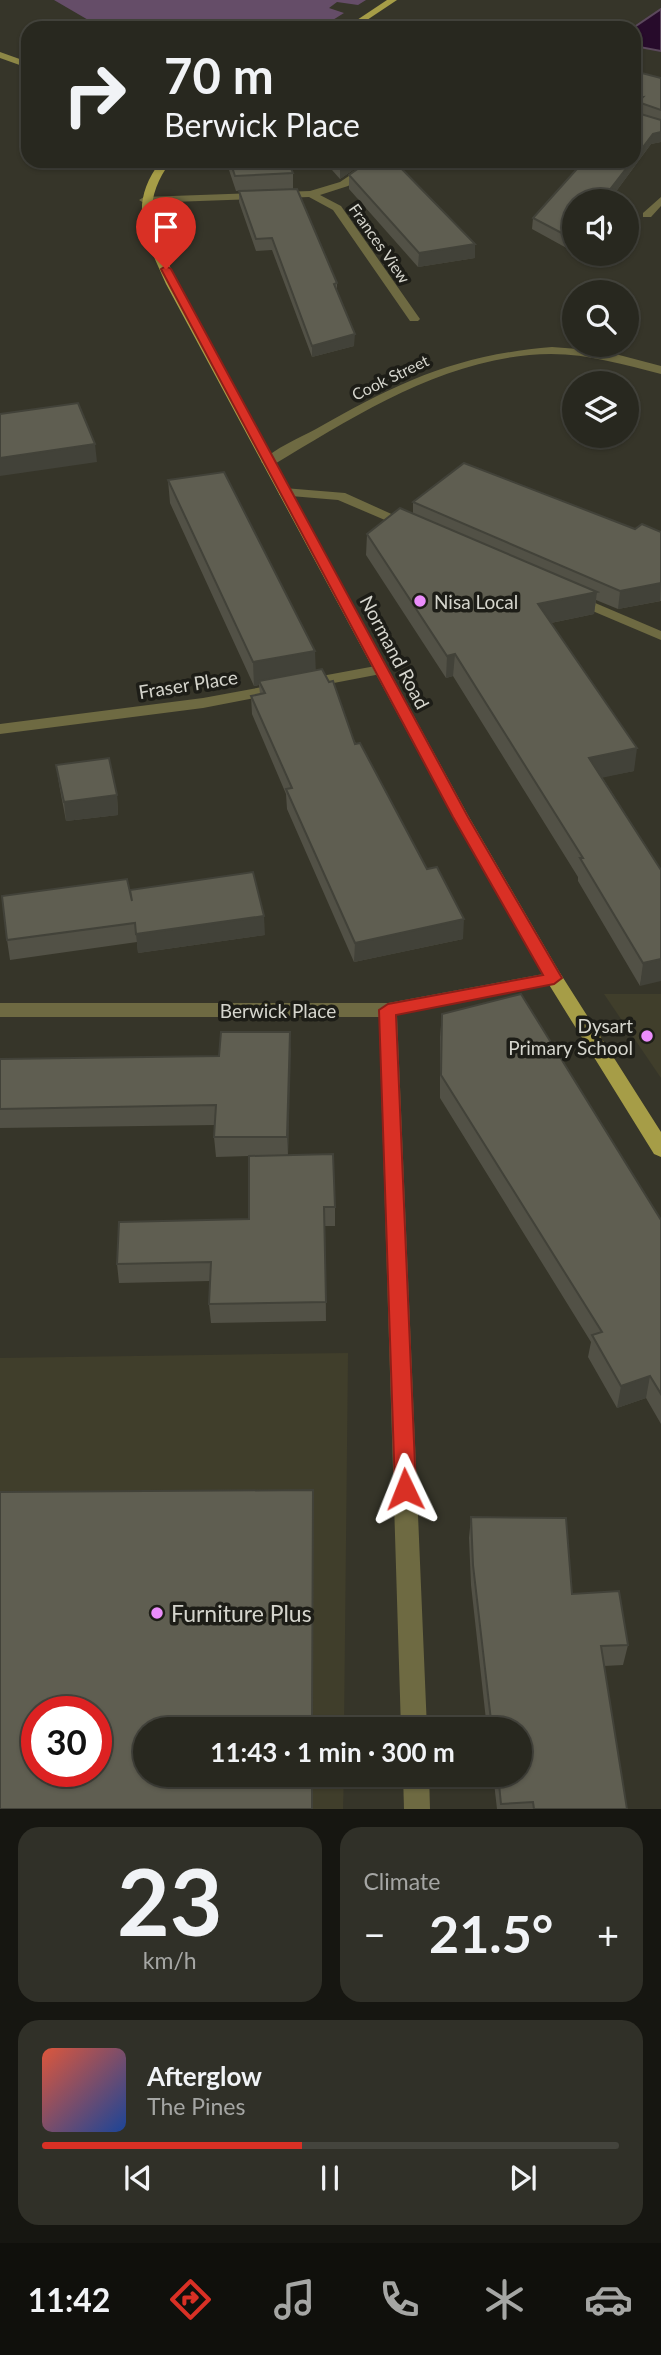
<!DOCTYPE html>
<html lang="en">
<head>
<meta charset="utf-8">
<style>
  body { margin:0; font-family:Lato,sans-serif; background:#303028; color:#f1f3f6; height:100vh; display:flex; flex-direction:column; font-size:26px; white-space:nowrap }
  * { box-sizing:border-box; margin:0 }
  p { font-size:23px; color:#a5a6a4 }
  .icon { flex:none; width:38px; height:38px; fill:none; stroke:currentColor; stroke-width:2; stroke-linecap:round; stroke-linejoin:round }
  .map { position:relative; height:1809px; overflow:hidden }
  .side { display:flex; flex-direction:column; gap:18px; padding:18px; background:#161611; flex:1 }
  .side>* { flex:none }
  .hud { position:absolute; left:21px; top:21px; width:620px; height:147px; border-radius:21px; box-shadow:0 2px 5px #0004,0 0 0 2px #44443d; background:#28281f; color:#f1f3f6; overflow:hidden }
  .fabs { position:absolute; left:562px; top:189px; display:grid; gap:14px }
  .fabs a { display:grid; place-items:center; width:77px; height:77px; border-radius:50%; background:#28281f; box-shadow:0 2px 5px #0004,0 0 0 2px #44443d; font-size:35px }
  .speed { position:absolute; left:21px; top:1696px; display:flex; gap:14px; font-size:35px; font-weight:700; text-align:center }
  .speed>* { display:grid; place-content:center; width:91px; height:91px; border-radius:50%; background:#28281f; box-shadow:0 2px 5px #0004,0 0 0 2px #44443d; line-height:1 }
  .speed .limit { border:10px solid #d22; background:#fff; color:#111 }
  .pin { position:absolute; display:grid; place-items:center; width:60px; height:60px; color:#fff; margin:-72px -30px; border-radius:50% 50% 50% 0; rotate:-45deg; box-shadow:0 0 7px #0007 }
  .pin .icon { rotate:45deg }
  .me { position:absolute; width:77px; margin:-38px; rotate:358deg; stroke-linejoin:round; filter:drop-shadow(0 0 5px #0008) }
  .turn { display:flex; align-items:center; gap:24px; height:147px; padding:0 28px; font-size:32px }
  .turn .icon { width:91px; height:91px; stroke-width:2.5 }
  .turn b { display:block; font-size:49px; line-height:60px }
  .big { font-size:52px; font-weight:700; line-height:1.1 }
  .side .widget { flex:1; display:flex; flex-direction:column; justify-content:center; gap:10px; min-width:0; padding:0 24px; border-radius:21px; background:#303028 }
  .side .dial { align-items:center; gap:0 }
  .dial b { font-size:91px; line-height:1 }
  .song { display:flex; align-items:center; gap:21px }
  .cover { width:84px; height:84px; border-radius:10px; background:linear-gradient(135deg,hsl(10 70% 55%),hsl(220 70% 35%)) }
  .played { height:7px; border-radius:4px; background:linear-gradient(90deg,#d93025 45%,#44443d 45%) }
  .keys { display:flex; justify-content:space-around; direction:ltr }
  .heat { display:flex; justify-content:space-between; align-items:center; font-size:38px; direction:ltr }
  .side .tiles { flex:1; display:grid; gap:18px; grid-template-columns:1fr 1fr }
  .widget:last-child { grid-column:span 2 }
  .trip { position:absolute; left:133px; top:1717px; width:399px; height:70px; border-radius:35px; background:#28281f; box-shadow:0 2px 5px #0004,0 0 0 2px #44443d; font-weight:700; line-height:70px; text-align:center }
  .tab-bar { display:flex; height:112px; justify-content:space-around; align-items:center; background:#10100c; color:#a5a6a4 }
  .tab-bar .icon { width:49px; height:49px }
  .tab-bar .current { color:#d93025 }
  .tab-bar b { font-size:32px; color:#f1f3f6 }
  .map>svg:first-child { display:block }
  .built { fill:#403e2b; fill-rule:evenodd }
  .green { fill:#654d68 }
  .water { fill:#270b2b; stroke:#5b485c; stroke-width:2 }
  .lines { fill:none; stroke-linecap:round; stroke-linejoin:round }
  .street { fill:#6e6a42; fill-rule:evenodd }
  .secondary { fill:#8d8746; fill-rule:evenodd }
  .primary { fill:#a69d47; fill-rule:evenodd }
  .wall { fill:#525146 }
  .shaded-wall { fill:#424239 }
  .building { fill:#5f5e51; stroke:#424239; stroke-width:2; fill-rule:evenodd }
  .route { fill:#d93025; stroke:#8d1f18; stroke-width:2 }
  .poi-dot { fill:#eb8dfb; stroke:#1d1d17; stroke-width:2.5 }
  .labels { text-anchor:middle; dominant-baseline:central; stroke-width:7; stroke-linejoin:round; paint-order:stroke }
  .far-street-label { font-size:16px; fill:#d5d5cd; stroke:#1d1d17 }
  .poi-label { font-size:19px; fill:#d5d5cd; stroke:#1d1d17; text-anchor:start }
  .street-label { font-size:19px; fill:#d5d5cd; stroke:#1d1d17 }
  .near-poi-label { font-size:23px; fill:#d5d5cd; stroke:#1d1d17; text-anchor:start }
</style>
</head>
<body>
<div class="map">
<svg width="661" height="1809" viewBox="0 0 661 1809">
  <rect width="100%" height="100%" fill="#363529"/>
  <g class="built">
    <polygon points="604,994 661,994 661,1078"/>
    <path d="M348,1353L344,1729H145V1774L344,1775L343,1809H0V1358ZM37,1712H96V1771H37Z"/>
  </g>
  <polygon class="green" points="54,0 366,0 358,5 337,2 329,8 344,13 320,28 102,28"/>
  <polygon class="water" points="661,9 661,51 634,46 633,28"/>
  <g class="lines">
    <g class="street">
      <polygon points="371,161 383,161 348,186 320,195 341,206 420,319 418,321 410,321 333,210 309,197 144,203 139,200 144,197 310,191 340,182"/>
      <polygon points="661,197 661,206 651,217 643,217 643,213"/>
      <path d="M552,347L604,351L661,366V374C625,365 589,354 551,354C449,355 358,414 273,465L268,466L261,462C275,448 299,438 316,429C399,382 456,355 552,347Z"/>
      <polygon points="284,488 345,493 418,526 411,530 406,529 338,500 279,495 279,489"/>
      <polygon points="574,594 661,631 661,640 569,601 567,598"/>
      <polygon points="381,665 389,670 386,673 203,708 0,734 0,724 203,698"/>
      <polygon points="554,972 560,973 563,978 560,983 397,1015 427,1729 401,1729 379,1017 0,1017 0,1003 388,1003"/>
      <polygon points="403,1774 429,1774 430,1809 404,1809"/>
    </g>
    <polygon class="secondary" points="0,52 28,62 28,68 0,58"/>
    <g class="primary">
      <polygon points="387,0 397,0 355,28 345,28"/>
      <path d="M161,161H171C136,209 156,236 178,284L469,817L560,973L661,1132V1157L654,1154L548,983L453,817L166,284C146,238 126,206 161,161Z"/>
    </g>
  </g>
  <g class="wall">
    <polygon points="634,71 661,78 661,142 651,144 609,201 574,201 574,248 572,251 532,229 533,218 634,112 637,112"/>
    <polygon points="226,161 288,161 293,173 293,189 236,191"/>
    <polygon points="324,161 366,161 340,179"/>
    <polygon points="455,161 477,161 475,164"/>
    <polygon points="349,175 475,258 418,267 349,189"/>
    <polygon points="239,191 337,283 337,292 354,346 312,357 272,250 256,251 239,202"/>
    <polygon points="168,480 316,670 463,939 354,962 287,809 286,794 252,714 251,696 260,694 259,685 254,686 170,503"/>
    <polygon points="413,502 661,532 661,601 618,609 596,600 594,614 551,623 634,771 602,777 661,870 640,986 578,881 578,877 453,676 446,678 366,555 367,534 413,514"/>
    <polygon points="56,765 117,795 118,815 66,821 59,784"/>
    <polygon points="131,897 265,935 138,953 137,942 10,960 7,940"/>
    <polygon points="442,1014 661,1220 661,1424 646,1398 617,1408 588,1357 591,1342 440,1098 440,1037"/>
    <polygon points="290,1032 288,1155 335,1207 335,1226 325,1226 326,1321 211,1323 209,1304 210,1281 119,1283 117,1264 249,1219 249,1156 216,1157 214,1137 215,1125 0,1128 0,1059 219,1056"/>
    <polygon points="471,1517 572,1594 628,1645 623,1665 604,1666 627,1809 497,1809 493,1774 520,1774 520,1729 487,1729 471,1585 469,1538"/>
  </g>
  <g class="shaded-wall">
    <polygon points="643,97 638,102 637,108 634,109 634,98"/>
    <polygon points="661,132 661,142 651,144 609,201 601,201 632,161 634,161 634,159 653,134"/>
    <polygon points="350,161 366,161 340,179 340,168"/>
    <polygon points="574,238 574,248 572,251 573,239"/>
    <polygon points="475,244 475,258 418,267 419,253"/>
    <polygon points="355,334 354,346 312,357 312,346"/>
    <polygon points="95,444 97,462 0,476 0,458"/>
    <polygon points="661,583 660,601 618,609 620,591"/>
    <polygon points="597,592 594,614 536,626 538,604"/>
    <polygon points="315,651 316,674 259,681 259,685 254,686 253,662"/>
    <polygon points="455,654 453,676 446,678 447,656"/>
    <polygon points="637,748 634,771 587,781 589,758"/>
    <polygon points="117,795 118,815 66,821 64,802"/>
    <polygon points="264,916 265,935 138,953 136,934"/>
    <polygon points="464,919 463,939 354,962 355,943"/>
    <polygon points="661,959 661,981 640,986 643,963"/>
    <polygon points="290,1032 291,1052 288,1156 287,1137"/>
    <polygon points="650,1376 646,1398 617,1408 621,1386"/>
  </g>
  <g class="building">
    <polygon points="634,71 661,78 661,110 638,102 643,97 634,98"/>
    <polygon points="634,110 634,112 661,120 661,132 653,134 634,159"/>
    <polygon points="230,161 288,161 293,173 235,176"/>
    <polygon points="334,161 350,161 340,168"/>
    <polygon points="369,161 394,161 475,244 419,253 349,175"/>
    <polygon points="584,161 632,161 601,201 574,201 574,238 573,239 533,218"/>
    <polygon points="297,189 337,283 334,284 355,334 312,346 272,238 256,239 239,191"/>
    <polygon points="78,403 95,444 0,458 0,414"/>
    <polygon points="464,463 635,529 642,524 661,532 661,583 620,591 413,502"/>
    <polygon points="224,472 315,651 253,662 168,480"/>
    <polygon points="400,508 597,592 538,604 637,748 589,758 661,870 661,959 643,963 580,858 583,858 455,654 447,656 367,534"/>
    <polygon points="322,669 329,682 333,681 355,744 360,743 427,869 437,867 464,919 355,943 286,789 292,788 251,696 265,693 259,681"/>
    <polygon points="109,758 117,795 64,802 56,765"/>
    <polygon points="253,872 264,916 136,934 135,923 7,940 2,896 127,879 132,901 130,890"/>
    <polygon points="521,994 661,1220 661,1394 650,1376 621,1386 592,1335 602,1332 441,1075 442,1014"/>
    <polygon points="221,1032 290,1032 287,1137 214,1137 216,1105 0,1109 0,1059 219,1056"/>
    <polygon points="333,1154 335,1207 324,1207 326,1302 209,1304 211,1262 117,1264 119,1222 249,1219 249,1156"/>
    <path d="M313,1490L312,1729H145V1774H312V1809H0V1492ZM37,1712H96V1771H37Z"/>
    <polygon points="471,1517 566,1518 572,1594 619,1591 628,1645 601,1646 627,1809 534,1809 533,1802 501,1804 498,1774 520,1774 520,1729 492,1729 473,1565"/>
  </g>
  <polygon class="route" points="166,266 171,269 468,817 562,978 554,984 396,1015 416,1489 413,1496 405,1499 398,1496 395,1489 379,1010 388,1004 543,975 453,817 161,269"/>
  <g class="poi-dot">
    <circle cx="420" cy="601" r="7"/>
    <circle cx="647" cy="1036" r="7"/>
    <circle cx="157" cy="1613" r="7"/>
  </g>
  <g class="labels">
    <g class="far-street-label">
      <text transform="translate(380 243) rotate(55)">Frances View</text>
      <text transform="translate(390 377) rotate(-26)">Cook Street</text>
    </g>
    <g class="poi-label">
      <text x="434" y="601">Nisa Local</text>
      <text x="633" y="1025" text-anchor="end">Dysart<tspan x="633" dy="22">Primary School</tspan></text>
    </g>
    <g class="street-label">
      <text transform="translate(395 652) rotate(62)">Normand Road</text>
      <text transform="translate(188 684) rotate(-9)">Fraser Place</text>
      <text x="278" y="1010">Berwick Place</text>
    </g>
    <g class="near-poi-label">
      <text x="171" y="1613">Furniture Plus</text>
    </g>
  </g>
</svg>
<div class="fabs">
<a><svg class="icon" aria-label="sound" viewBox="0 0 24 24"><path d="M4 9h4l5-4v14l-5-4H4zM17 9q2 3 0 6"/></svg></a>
<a><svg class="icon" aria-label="search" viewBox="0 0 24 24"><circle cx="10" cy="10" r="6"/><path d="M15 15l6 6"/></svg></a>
<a><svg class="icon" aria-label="layers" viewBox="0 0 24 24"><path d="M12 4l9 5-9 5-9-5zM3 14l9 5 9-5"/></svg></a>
</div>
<div class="speed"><div class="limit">30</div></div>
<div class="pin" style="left:166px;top:269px;background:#d93025"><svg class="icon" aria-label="arrive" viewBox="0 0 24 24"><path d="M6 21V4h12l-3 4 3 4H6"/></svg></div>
<svg class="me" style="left:405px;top:1489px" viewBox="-20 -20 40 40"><path d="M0-17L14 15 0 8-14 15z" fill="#d93025" stroke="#fff" stroke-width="4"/></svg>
<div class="trip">11:43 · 1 min · 300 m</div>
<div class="hud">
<div class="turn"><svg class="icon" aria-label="right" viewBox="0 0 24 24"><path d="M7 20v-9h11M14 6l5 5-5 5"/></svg><div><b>70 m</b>Berwick Place</div></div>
</div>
</div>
<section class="side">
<div class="tiles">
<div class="widget dial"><b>23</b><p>km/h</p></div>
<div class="widget"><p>Climate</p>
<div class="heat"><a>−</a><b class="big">21.5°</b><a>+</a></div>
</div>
<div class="widget">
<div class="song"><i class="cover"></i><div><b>Afterglow</b><p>The Pines</p></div></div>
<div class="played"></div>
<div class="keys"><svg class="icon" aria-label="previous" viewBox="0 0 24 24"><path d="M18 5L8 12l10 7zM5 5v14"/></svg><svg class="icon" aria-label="pause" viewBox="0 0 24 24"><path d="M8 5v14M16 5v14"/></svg><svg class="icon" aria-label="next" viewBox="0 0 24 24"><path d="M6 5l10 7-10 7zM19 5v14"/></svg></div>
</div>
</div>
</section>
<nav class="tab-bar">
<b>11:42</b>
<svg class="icon current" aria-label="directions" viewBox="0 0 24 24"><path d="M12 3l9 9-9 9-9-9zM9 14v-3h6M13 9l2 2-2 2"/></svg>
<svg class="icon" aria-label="music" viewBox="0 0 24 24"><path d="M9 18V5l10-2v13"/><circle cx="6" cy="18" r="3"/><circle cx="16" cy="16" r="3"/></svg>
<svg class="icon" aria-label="phone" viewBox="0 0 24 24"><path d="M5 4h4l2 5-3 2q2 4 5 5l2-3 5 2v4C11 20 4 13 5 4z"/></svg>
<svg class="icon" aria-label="climate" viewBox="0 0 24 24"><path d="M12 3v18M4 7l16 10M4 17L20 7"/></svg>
<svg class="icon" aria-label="car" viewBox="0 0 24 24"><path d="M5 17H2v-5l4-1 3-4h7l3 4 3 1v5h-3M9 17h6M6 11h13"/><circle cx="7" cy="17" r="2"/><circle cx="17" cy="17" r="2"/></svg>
</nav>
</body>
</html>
